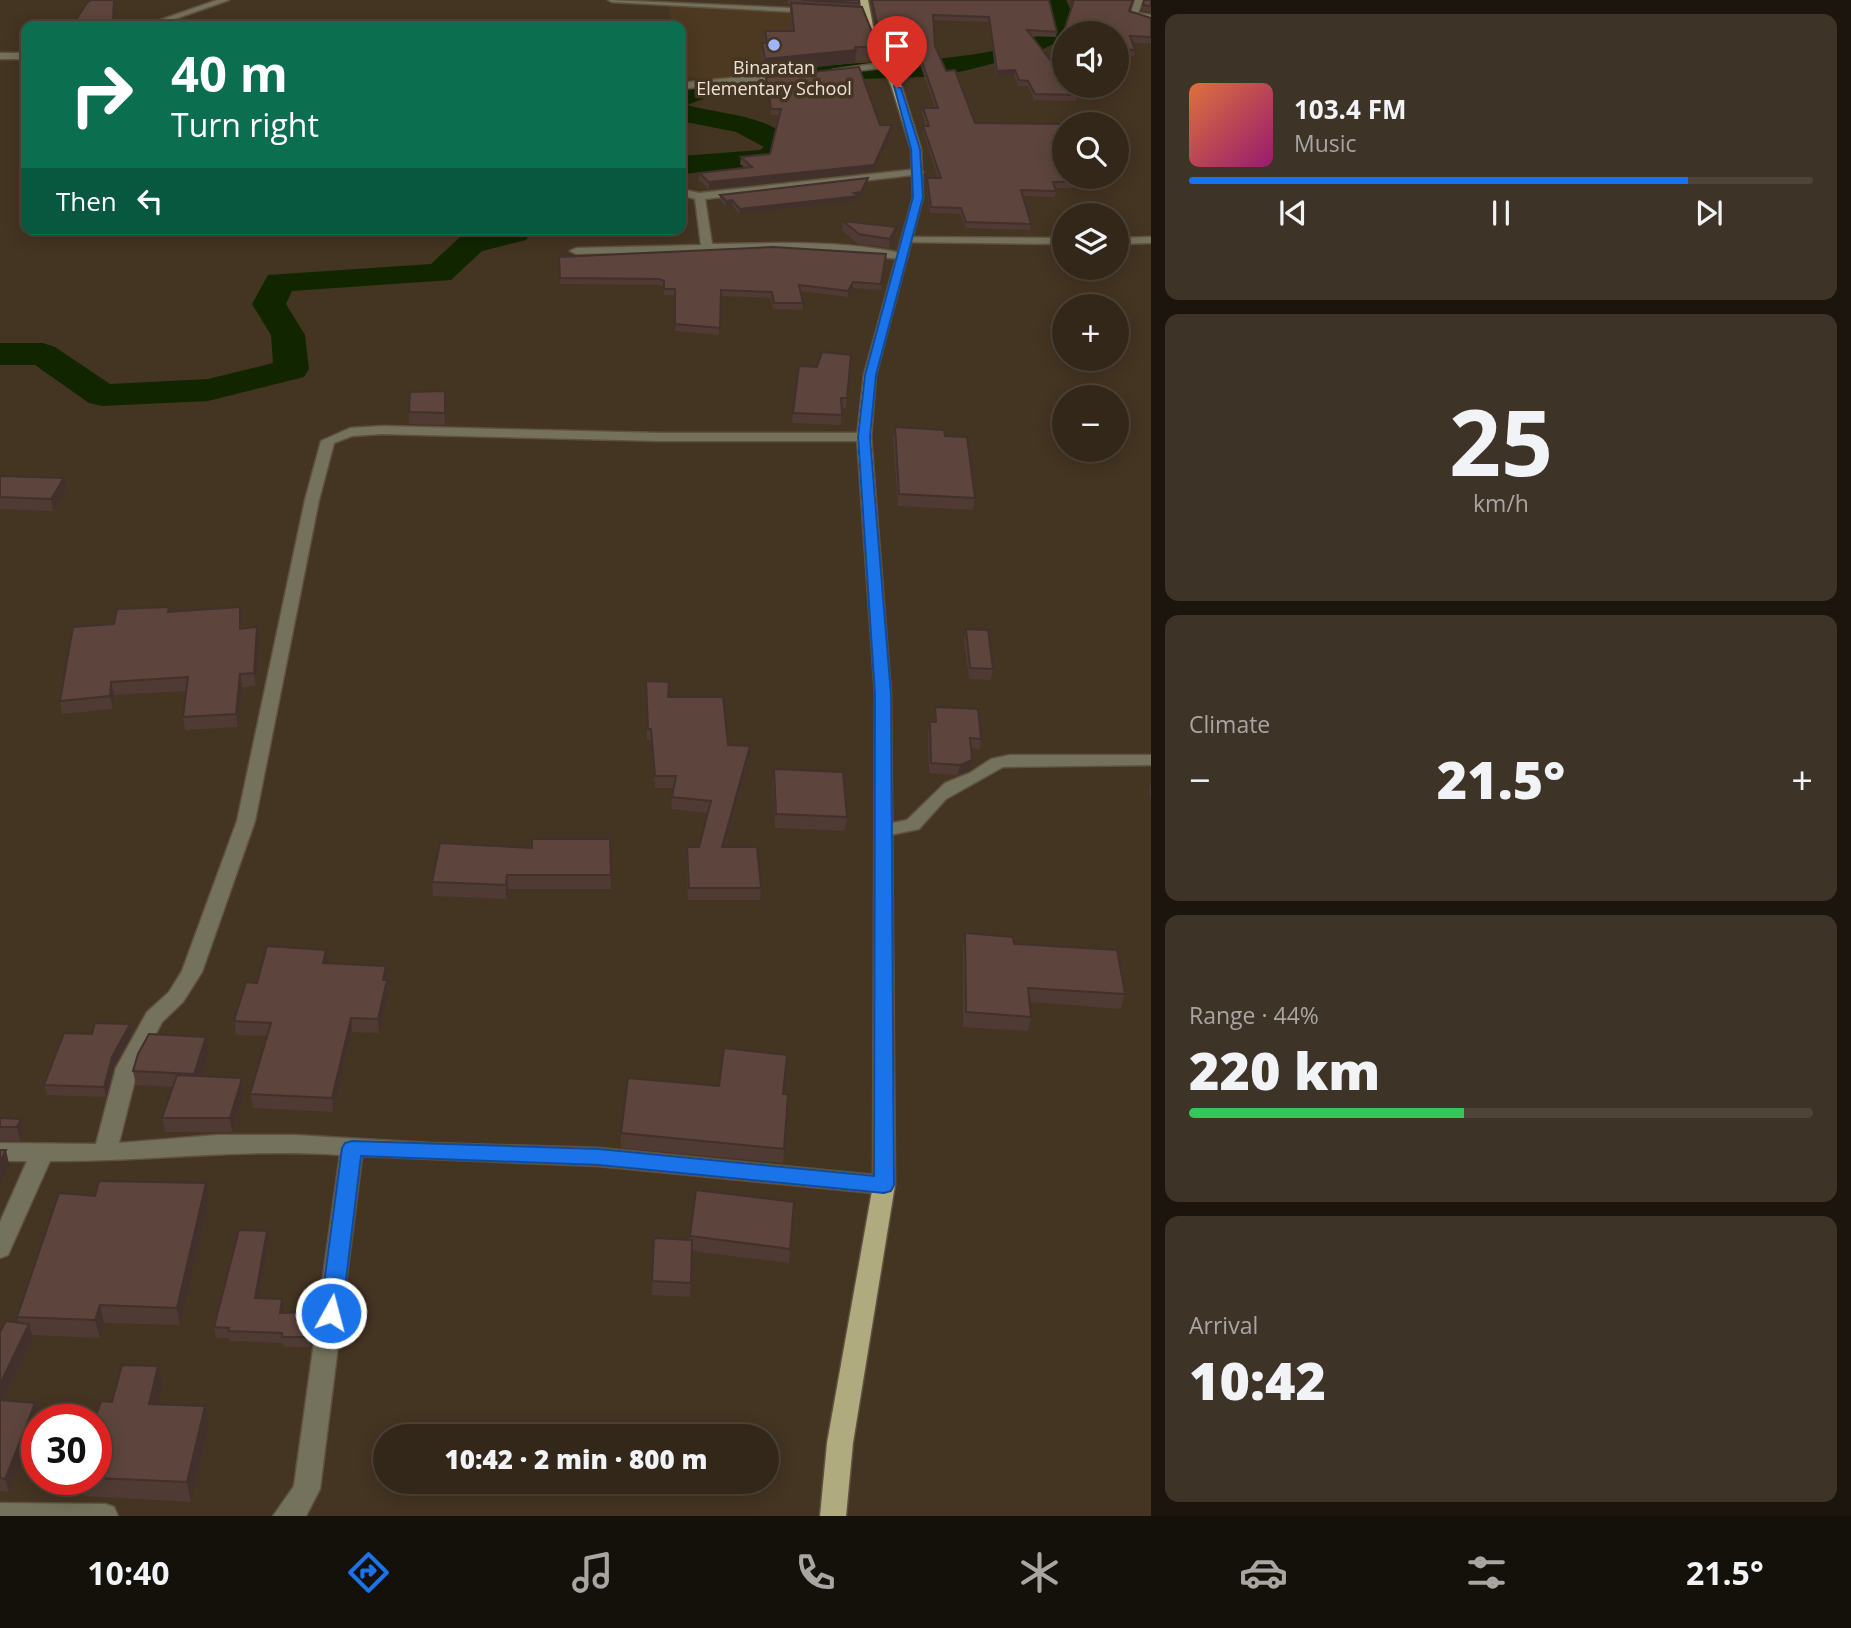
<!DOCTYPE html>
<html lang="en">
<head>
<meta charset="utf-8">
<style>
  body { margin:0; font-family:"Open Sans",sans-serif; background:#3e3327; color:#f1f3f6; height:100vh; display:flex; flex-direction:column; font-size:26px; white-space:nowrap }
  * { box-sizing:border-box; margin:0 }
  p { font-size:23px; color:#a9a5a2 }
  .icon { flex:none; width:38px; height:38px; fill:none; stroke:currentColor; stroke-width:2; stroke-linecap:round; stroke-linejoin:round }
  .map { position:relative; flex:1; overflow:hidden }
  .panel { display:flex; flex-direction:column; gap:14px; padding:14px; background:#1c150e; width:700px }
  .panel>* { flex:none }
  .banner { position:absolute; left:21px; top:21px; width:665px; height:214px; border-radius:14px; box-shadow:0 4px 18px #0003,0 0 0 2px #4e4439; background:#0b6e4f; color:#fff; overflow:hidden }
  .controls { position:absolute; left:1052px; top:21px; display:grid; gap:14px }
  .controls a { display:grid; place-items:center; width:77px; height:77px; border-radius:50%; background:#33271a; box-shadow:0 4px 18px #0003,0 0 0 2px #4e4439; font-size:35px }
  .speed { position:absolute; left:21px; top:1404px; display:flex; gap:14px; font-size:35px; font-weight:700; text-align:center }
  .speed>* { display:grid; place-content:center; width:91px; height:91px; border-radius:50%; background:#33271a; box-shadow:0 4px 18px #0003,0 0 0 2px #4e4439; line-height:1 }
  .speed .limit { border:10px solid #d22; background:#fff; color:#111 }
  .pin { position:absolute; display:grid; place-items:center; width:60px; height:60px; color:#fff; margin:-72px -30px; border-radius:50% 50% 50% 0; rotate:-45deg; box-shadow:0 0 7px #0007 }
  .pin .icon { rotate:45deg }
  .me { position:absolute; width:77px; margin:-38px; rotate:7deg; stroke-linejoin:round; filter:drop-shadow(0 0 5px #0008) }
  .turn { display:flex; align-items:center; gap:24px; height:147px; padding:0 35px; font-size:32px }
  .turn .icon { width:91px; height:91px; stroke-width:2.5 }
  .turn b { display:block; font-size:49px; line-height:60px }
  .then { display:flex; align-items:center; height:66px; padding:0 35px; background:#0003; gap:14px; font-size:26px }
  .big { font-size:52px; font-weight:800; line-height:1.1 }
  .panel .widget { flex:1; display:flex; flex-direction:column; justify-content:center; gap:10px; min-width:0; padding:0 24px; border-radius:14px; background:#3e3327 }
  .panel .dial { align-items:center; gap:0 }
  .dial b { font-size:91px; line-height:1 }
  .song { display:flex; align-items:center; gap:21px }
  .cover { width:84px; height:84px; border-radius:10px; background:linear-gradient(135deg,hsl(20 70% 55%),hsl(320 70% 35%)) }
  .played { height:7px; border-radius:4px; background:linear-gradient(90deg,#1a73e8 80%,#4e4439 80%) }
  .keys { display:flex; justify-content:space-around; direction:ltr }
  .heat { display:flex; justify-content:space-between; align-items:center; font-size:38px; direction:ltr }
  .charge { height:10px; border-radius:5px; background:linear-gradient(90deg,#34c759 44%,#4e4439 0) }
  .trip { position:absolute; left:373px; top:1424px; width:406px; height:70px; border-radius:35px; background:#33271a; box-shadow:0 4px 18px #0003,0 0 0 2px #4e4439; font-weight:800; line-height:70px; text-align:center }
  .tabs { display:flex; height:112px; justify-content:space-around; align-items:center; background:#14100a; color:#a9a5a2 }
  .tabs .icon { width:49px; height:49px }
  .tabs .active { color:#1a73e8 }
  .tabs b { font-size:32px; color:#f1f3f6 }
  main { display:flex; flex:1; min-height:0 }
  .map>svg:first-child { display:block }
  .built { fill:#4d3921 }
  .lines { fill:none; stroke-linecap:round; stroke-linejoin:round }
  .river { fill:#112600; fill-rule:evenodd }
  .minor-casing { stroke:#5f503f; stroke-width:3 }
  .major-casing { stroke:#5f503f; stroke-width:3 }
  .minor { fill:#74715c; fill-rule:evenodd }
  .major { fill:#b0aa7f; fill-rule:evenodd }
  .wall { fill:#503b34 }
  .shaded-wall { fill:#41302b }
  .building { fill:#5d453d; stroke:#41302b; stroke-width:2 }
  .route { fill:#1a73e8; stroke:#114b97; stroke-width:2 }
  .poi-dot { fill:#a0b3fd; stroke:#443422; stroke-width:2.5 }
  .labels { text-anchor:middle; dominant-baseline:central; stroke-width:7; stroke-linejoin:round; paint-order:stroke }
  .far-poi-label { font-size:18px; fill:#ede3d8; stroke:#443422 }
</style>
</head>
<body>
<main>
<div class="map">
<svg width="1151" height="1516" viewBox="0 0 1151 1516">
  <rect width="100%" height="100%" fill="#443422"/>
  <polygon class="built" points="668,4 855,15 876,64 710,79 682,77 681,26 672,26"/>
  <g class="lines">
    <g class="river">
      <path d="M1044,0H1066L1077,23L1070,33H1064V39L1037,52L964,71L922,77L830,80L774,91L714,95L687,105C721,115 773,114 795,146L778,164L768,167L681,174V156L760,150L764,147L736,132L681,121L682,88C712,78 741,79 772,75C792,73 811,67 830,65C879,60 1022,64 1053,23Z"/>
      <polygon points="493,229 535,229 526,240 482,251 451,280 292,291 286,304 305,335 309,369 304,377 208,401 102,406 89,403 35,365 0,365 0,343 43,343 55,347 110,384 208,379 273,363 271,335 252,304 268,275 431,264 460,237"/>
    </g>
    <defs>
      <g id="minor">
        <polygon points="217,0 229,0 155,26 143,26"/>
        <polygon points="608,0 814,9 818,11 814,13 612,2"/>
        <polygon points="1135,0 1143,0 1138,13 1151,15 1151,21 1130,16"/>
        <rect x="0" y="53" width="26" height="6"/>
        <polygon points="887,62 891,65 890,67 837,73 832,70"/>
        <polygon points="789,72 794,75 792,77 681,89 681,83"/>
        <path d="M918,169L923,172L922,174L705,199L712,244C776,243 843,240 906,254L908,256L902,259L782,249L576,254L570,251L576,248L701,245L695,199L681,195V189L699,193Z"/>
        <polygon points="907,237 1064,238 1064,244 903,242 901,240"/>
        <polygon points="1151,237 1151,243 1116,244 1116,238"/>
        <path d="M382,426L660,433H864L871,437L864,441H660L382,434L352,436L334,443L319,500L255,821L202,972L183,1002L162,1022L138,1068L119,1143L217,1135H295L429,1143L599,1148L884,1176L892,1179L895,1185L892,1191L884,1194L599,1166L362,1156L320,1489L306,1516H273L294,1486L340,1155C243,1148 147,1162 50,1161L8,1255L0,1258V1222L27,1161H0V1143L96,1144L116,1068L147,1012L169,992L182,971L237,821L305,500L321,441L350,428Z"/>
        <polygon points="1010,755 1151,755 1151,765 1003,767 946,799 919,829 885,836 876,830 878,826 907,820 945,783 970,773 991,759"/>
        <polygon points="0,1503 105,1504 114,1507 118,1516 0,1516"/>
      </g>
      <polygon id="major" points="860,0 868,0 873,26 902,88 921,149 923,197 876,375 871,437 891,695 895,1185 853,1443 846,1516 820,1516 827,1443 873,1185 875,695 857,437 864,375 913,197 911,149 892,88 865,26"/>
    </defs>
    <use href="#minor" class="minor-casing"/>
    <use href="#major" class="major-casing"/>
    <use href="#minor" class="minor"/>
    <use href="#major" class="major"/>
  </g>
  <g class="wall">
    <polygon points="788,0 859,0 859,7 878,47 877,60 855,60 855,63 764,72 761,56 765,31 792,31 790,15 790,4 788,4"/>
    <polygon points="870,0 1049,0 1057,32 1056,37 1031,36 1077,95 1076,101 1034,100 1028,86 1018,86 1014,75 996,77 989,22 934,20 935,46 946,71 975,123 1064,177 1097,182 1096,188 1055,188 1056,191 1055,197 1022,196 1031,224 1030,230 966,228 960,214 930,213 926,184 927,178 938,178 923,132 923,126 926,126 922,113 923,108 935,108 920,64 900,64 898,61 892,61 876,25"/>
    <polygon points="1134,0 1130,12 1151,18 1151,43 1133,43 1135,50 1134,56 1116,55 1116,33 1064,33 1063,37 1064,31"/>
    <polygon points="1144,0 1151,0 1151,12 1142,11"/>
    <polygon points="766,77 880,125 892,132 873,171 709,189 699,180 699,173 745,168 740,164 741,157 770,154 779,115 771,115 766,83"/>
    <polygon points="867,183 861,197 859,197 858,201 739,214 732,205 726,206 720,200 720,195"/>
    <polygon points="843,221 895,236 889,248 858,244 842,230"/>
    <polygon points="886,254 881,290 853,288 848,297 801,291 803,303 803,310 773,309 771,298 721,296 719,335 675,331 674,295 664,295 664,287 659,285 560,284 559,257"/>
    <polygon points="851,355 846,408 841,408 841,425 792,423 793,413 817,367"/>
    <polygon points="445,391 445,425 409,424 409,412"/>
    <polygon points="895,427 945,436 975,498 973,510 898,506 893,439"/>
    <polygon points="0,476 66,490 53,511 0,509"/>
    <polygon points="240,607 241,628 259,640 256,686 242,687 238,727 185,730 183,717 186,691 114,695 113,709 62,714 60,701 114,624 170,612"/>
    <polygon points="966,629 993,669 991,680 969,679 964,640"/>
    <polygon points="646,681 668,697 728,745 750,746 749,758 725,847 761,888 760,900 688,900 686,859 687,847 699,847 708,813 671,809 673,788 655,788 651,740 647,740"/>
    <polygon points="935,707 981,739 980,749 971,748 972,760 970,770 958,775 929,773 928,732 930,722 934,722"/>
    <polygon points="774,769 847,817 845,831 775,828 773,783"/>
    <polygon points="1151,781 1151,800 1149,790"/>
    <polygon points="610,839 611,889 508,889 506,899 433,896 432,882 532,848"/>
    <polygon points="965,933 1014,944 1125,994 1121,1009 1030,1002 1031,1017 1028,1031 963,1027 963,947"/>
    <polygon points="328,963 386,966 388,994 379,1033 352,1032 333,1112 253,1108 250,1094 267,1036 236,1035 234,1021 257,983"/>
    <polygon points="130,1024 132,1034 114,1067 106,1097 47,1095 44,1085 92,1034"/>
    <polygon points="206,1037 209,1051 201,1076 242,1078 244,1093 232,1132 165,1132 162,1118 173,1087 136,1085 133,1071"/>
    <polygon points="719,1086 783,1094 784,1149 783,1163 621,1148 621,1133"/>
    <polygon points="0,1118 21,1119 24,1133 20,1141 0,1140"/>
    <polygon points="696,1190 794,1202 789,1263 692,1251 690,1297 652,1295 654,1238 690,1240"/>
    <polygon points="95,1196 209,1201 180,1325 104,1323 100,1338 32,1335 33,1338 3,1400 39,1416 38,1419 37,1419 37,1422 9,1492 0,1491 0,1332 19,1323 17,1317"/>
    <polygon points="267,1231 269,1242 258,1298 284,1310 283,1313 313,1312 314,1323 311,1347 284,1347 283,1343 230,1341 230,1338 216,1338 214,1327"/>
    <polygon points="158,1366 163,1386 158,1404 205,1406 209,1426 191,1502 84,1496 79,1479 96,1479 96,1419 112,1402"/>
  </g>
  <g class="shaded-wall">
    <polygon points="114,0 114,26 107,26"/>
    <polygon points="856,50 855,63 764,72 765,59"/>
    <polygon points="1015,70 1014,75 996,77 997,71"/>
    <polygon points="892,125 892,132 873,171 709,189 709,182"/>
    <polygon points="868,178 867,183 861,197 859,197 858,201 739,214 740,209"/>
    <polygon points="732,200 732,205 726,206 726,201"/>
    <polygon points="896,227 895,236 889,248 890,239"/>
    <polygon points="853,282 853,288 848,297 848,291"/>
    <polygon points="64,478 66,490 53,511 51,499"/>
    <polygon points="257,627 259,640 256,686 254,673"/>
    <polygon points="240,674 242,687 238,727 236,714"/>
    <polygon points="111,682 114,695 113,709 110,696"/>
    <polygon points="750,746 749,758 721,859 722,847"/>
    <polygon points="972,760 970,770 958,775 960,765"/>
    <polygon points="507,875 508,889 506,899 506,885"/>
    <polygon points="326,950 328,963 323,963"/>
    <polygon points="386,966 388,994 379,1033 378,1019"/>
    <polygon points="351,1018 352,1032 333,1112 332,1098"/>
    <polygon points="130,1024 132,1034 114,1067 106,1097 104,1087 112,1057"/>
    <polygon points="206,1037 209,1051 197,1089 194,1074"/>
    <polygon points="242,1078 244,1093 232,1132 230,1118"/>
    <polygon points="21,1119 24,1133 20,1141 17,1127"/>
    <polygon points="6,1150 9,1164 0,1183 0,1162"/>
    <polygon points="206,1183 209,1201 180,1325 177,1308"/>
    <polygon points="267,1231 269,1242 256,1309 255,1298"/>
    <polygon points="282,1299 284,1310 281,1323 280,1313"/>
    <polygon points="100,1305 104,1323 100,1338 95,1320"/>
    <polygon points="313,1312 314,1323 311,1347 309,1337"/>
    <polygon points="29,1324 33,1338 0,1406 0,1384"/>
    <polygon points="158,1366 163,1386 153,1423 149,1404"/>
    <polygon points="35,1403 39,1416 38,1419 37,1419 37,1422 9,1492 5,1479"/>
    <polygon points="205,1406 209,1426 191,1502 187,1482"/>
  </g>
  <g class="building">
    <polygon points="91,0 114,0 113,21 107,26 72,26 87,3"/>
    <polygon points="802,0 859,0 859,3"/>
    <polygon points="872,0 1049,0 1057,32 1027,30 1064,78 1064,86 1070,86 1077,95 1035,94 1028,81 1019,80 1015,70 997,71 989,17 933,15 935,46 946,71 955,70 975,123 1064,124 1064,177 1094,177 1097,182 1053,182 1056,191 1021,190 1031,224 966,222 961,208 931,207 927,178 941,178 923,126 929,126 923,108 938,108 921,59 900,59 899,56 893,55 876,20"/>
    <polygon points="1074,0 1133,0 1129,11 1151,18 1151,37 1130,36 1135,50 1116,49 1116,33 1088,33 1088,32 1064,31"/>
    <polygon points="1144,0 1151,0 1151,6 1143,5"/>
    <polygon points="791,3 862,7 878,47 855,47 856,50 765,59 762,43 767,43 765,31 794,31"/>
    <polygon points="859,67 880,125 892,125 874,165 709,182 699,173 752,167 741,157 770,154 781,109 771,109 766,77"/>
    <polygon points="868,178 861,192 854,193 859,196 740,209 732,200 726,201 720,195"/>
    <polygon points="843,221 896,227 890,239 859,234"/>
    <polygon points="773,247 886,254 881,284 853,282 848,291 799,285 803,303 774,303 772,292 721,290 720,328 675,324 675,289 664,289 664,281 660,279 560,278 559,257"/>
    <polygon points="822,352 851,355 847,398 841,398 842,415 793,413 799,366 817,367"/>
    <polygon points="445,391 445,413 409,412 410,392"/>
    <polygon points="895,427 944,430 945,436 967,437 975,498 899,494"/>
    <polygon points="0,476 64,478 51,499 0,497"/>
    <polygon points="169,607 168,612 240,607 240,629 257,627 254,673 240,674 236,714 183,717 188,677 111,682 110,696 60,701 73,627 114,624 117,609"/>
    <polygon points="966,629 988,630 993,669 970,668"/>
    <polygon points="646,681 669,682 668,697 723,697 728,745 750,746 722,847 757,847 761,888 689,888 687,847 699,847 711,801 672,797 676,776 655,776 651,729 648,729"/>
    <polygon points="935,707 978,709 981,739 970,738 972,760 960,765 931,763 930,722 936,722"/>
    <polygon points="774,769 843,772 847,817 776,814"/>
    <polygon points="532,839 610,839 611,875 507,875 506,885 432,882 440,843 532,848"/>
    <polygon points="965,933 1013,937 1014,944 1117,950 1125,994 1028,988 1031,1017 966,1012"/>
    <polygon points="267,946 326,950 323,963 386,966 383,980 387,980 378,1019 351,1018 332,1098 250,1094 271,1023 234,1021 246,982 257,983"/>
    <polygon points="95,1023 130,1024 112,1057 104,1087 44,1085 64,1033 92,1034"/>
    <polygon points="149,1034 206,1037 194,1074 133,1071 138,1054"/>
    <polygon points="724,1048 787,1055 783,1094 788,1094 784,1149 621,1133 628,1078 719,1086"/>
    <polygon points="177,1075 242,1078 230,1118 162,1118"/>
    <polygon points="0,1118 21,1119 17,1127 0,1127"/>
    <polygon points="0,1150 6,1150 0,1162"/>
    <polygon points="99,1181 206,1183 177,1308 100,1305 95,1320 17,1317 59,1193 95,1196"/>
    <polygon points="696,1190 794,1202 790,1249 690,1236"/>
    <polygon points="239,1230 267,1231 255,1298 282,1299 280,1313 313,1312 309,1337 282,1337 282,1333 228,1331 229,1328 214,1327"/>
    <polygon points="654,1238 692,1240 691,1283 652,1281"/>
    <polygon points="6,1321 29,1324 0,1384 0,1332"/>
    <polygon points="122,1365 158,1366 149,1404 205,1406 187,1482 96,1478 96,1419 95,1419 101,1401 112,1402"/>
    <polygon points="0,1400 35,1403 5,1479 0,1478"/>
  </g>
  <polygon class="route" points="894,86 901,88 920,149 923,197 876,375 870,437 891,695 894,1185 891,1191 884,1193 599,1165 361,1156 342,1313 338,1320 331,1323 323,1320 320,1313 342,1148 345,1143 352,1141 599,1149 874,1176 875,695 858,437 865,375 913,197 911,149"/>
  <circle class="poi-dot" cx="774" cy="45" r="7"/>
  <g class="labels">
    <g class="far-poi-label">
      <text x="774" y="67">Binaratan<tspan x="774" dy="21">Elementary School</tspan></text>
    </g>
  </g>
</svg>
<div class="controls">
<a><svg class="icon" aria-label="sound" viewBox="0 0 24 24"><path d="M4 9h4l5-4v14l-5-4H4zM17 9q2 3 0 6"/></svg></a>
<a><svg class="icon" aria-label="search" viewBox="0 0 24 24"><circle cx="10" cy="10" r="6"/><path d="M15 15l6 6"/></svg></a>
<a><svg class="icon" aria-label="layers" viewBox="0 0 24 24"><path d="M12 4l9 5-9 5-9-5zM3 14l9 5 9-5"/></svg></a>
<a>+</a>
<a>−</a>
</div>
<div class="speed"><div class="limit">30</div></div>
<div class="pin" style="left:897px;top:88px;background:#d93025"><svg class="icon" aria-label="arrive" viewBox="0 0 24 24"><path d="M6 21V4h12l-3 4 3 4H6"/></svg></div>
<svg class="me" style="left:331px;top:1313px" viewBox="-20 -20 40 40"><circle r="17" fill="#1a73e8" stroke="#fff" stroke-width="3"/><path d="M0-11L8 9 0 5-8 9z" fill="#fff"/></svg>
<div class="trip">10:42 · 2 min · 800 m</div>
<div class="banner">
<div class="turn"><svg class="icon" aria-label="right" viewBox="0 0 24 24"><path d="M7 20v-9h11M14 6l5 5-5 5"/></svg><div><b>40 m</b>Turn right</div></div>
<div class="then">Then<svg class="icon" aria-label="left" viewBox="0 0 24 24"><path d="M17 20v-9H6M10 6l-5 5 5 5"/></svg></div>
</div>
</div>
<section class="panel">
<div class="widget">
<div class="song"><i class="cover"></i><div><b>103.4 FM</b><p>Music</p></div></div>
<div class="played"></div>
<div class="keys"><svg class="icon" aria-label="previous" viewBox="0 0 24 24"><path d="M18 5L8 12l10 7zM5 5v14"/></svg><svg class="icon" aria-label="pause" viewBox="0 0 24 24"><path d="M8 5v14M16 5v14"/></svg><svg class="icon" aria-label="next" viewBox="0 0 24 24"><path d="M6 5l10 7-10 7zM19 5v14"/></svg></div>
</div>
<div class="widget dial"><b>25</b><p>km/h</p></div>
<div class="widget"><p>Climate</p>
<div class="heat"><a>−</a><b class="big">21.5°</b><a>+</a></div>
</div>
<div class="widget"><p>Range · 44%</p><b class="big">220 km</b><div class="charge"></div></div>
<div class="widget"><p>Arrival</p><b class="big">10:42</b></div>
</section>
</main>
<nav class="tabs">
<b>10:40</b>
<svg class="icon active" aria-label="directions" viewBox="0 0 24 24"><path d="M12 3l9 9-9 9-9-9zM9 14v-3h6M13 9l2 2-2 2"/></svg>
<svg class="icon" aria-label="music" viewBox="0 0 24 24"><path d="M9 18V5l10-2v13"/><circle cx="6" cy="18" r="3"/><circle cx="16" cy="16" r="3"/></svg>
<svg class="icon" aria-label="phone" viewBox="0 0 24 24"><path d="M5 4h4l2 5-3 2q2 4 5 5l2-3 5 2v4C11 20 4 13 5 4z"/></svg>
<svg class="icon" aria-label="climate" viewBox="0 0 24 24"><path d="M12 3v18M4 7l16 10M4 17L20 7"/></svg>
<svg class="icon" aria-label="car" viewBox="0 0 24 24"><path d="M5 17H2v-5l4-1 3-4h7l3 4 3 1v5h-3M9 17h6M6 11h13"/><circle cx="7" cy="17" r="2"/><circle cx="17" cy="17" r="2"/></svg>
<svg class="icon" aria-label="filters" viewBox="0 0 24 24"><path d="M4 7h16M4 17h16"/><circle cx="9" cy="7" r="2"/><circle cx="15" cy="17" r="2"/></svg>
<b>21.5°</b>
</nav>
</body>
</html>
